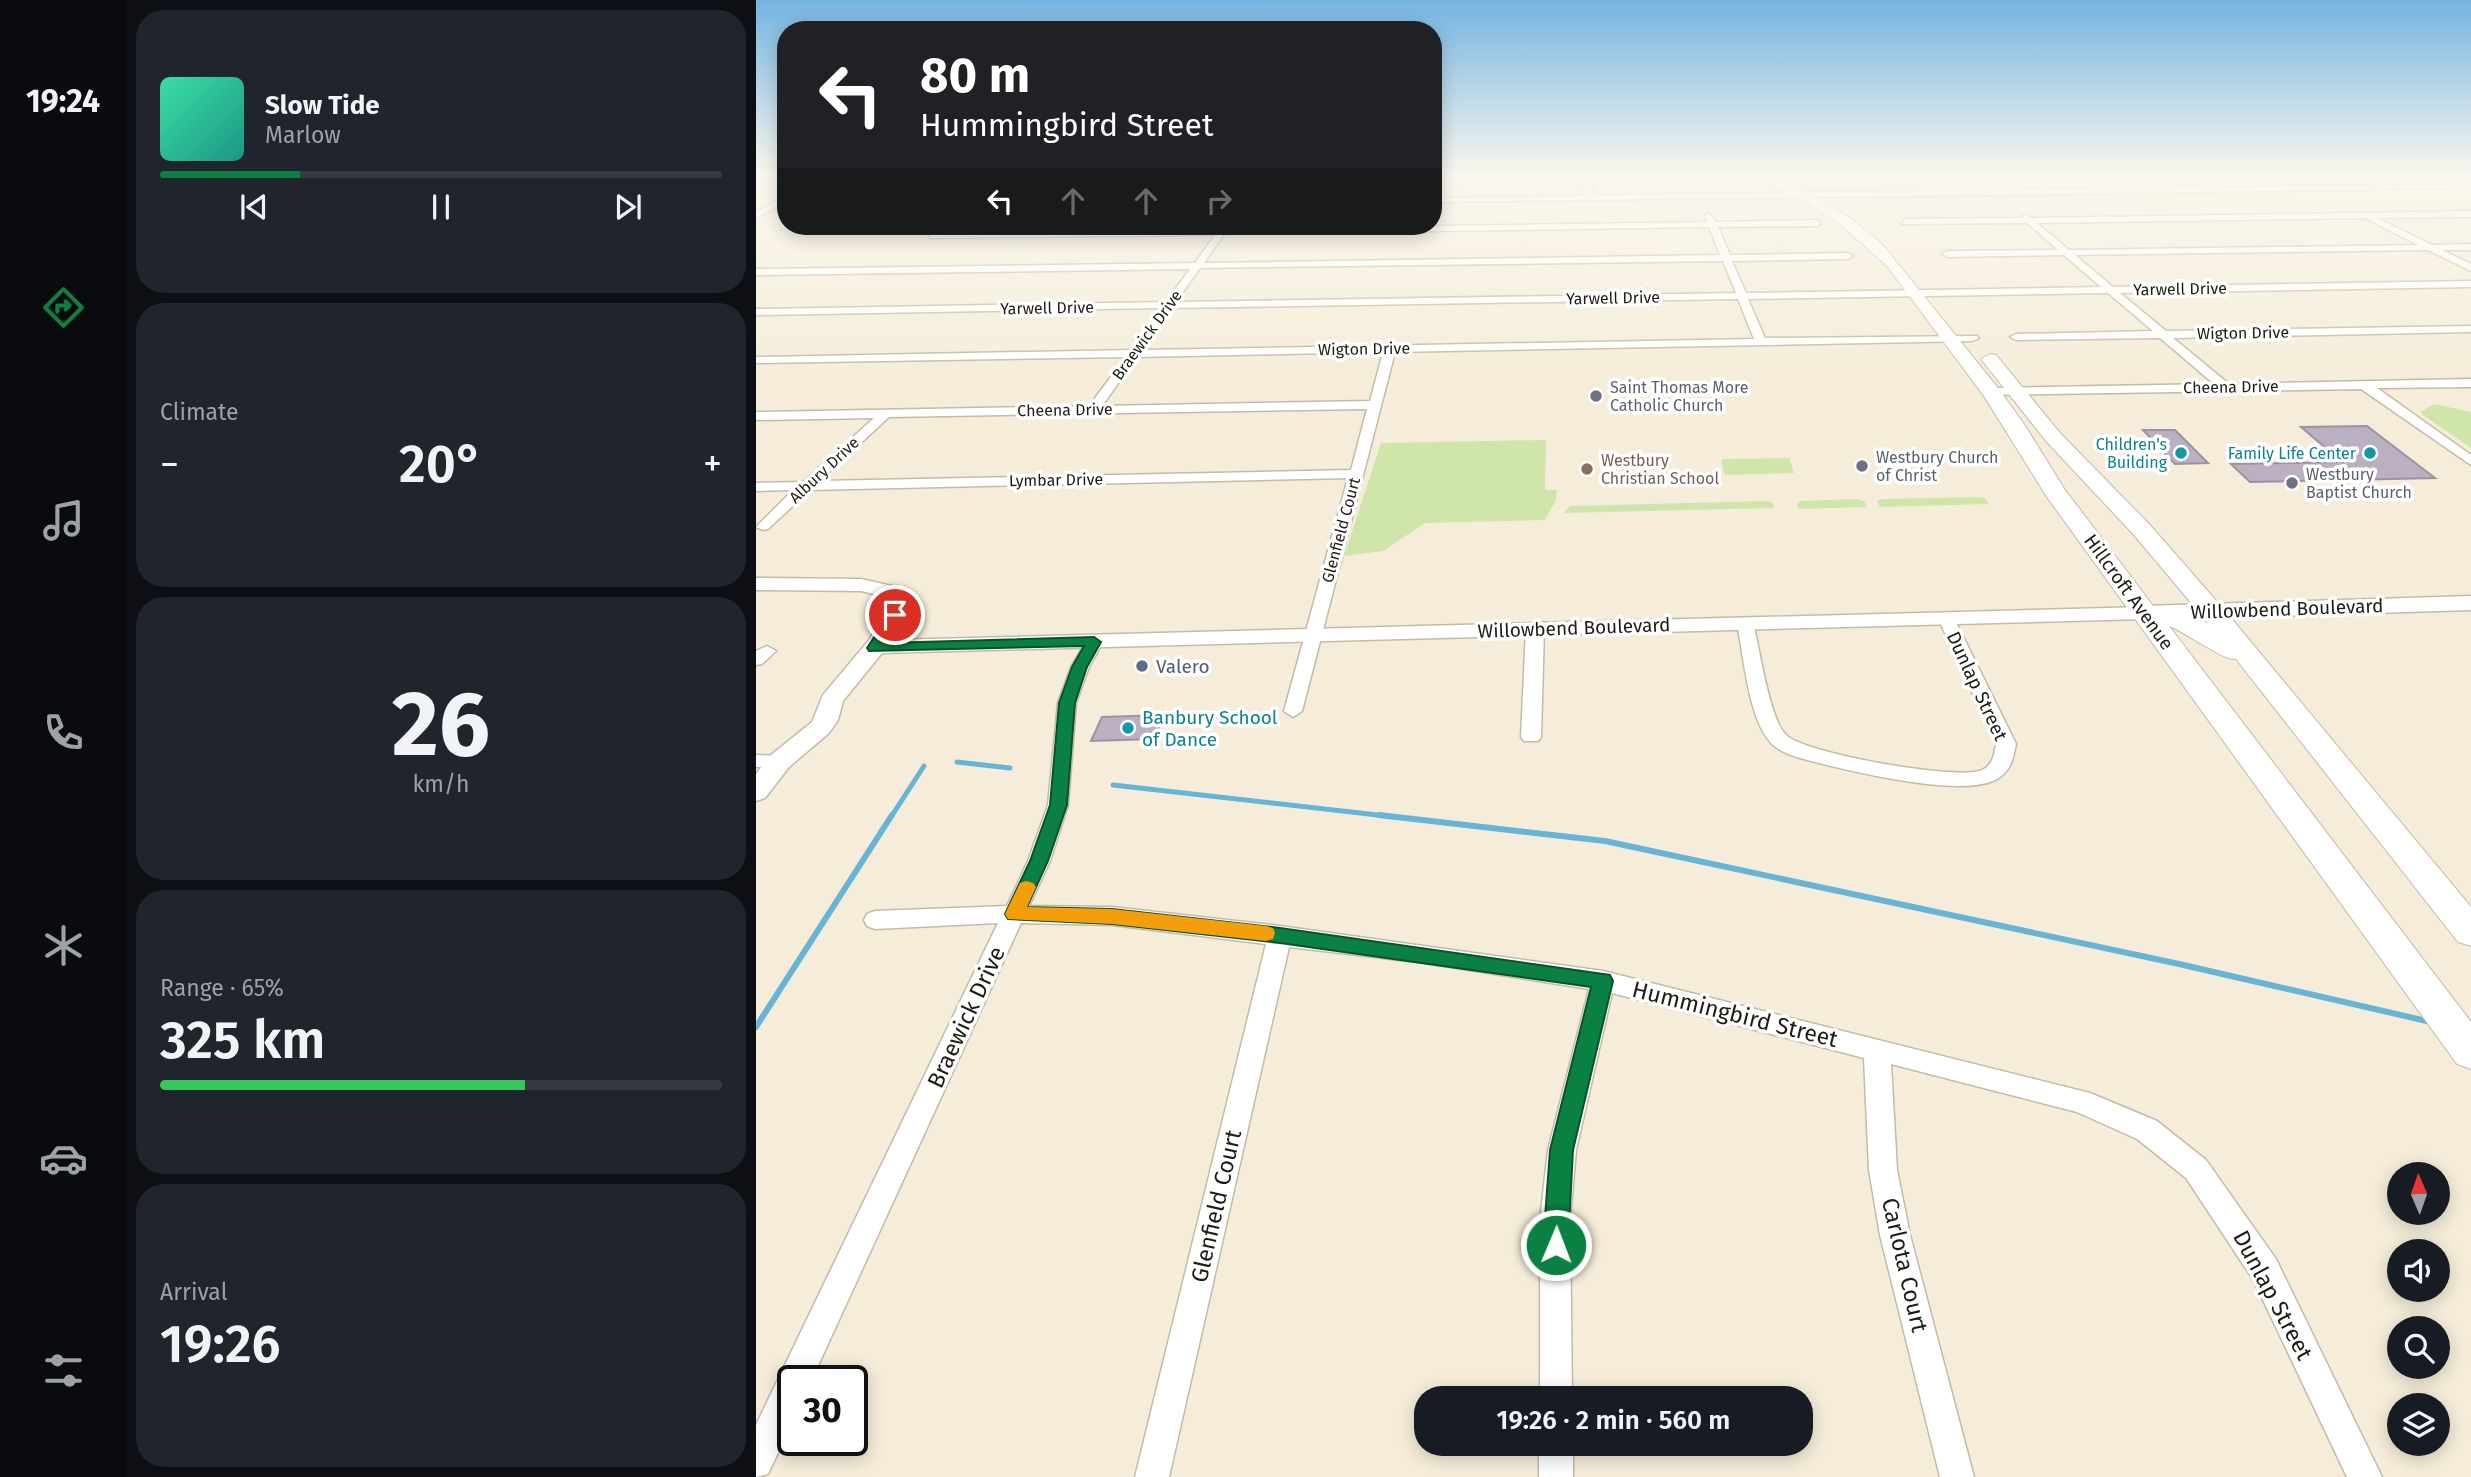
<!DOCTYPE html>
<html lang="en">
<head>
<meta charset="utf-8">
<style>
  body { margin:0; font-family:"Fira Sans",sans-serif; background:#20242c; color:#f1f3f6; height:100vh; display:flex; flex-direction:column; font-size:26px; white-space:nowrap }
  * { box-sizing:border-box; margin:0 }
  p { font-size:23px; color:#9ea1a6 }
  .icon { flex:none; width:38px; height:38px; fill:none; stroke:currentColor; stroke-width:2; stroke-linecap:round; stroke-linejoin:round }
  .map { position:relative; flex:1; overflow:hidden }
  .drawer { display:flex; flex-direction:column; gap:10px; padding:10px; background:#0d0f14; width:630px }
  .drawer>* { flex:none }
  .top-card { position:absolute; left:21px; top:21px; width:665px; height:214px; border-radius:28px; box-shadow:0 4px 18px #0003; background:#202124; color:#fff; overflow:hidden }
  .needle { width:46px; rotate:358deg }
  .tools { position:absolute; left:1631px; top:1162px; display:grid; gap:14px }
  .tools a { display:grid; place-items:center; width:63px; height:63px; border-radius:50%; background:#171b24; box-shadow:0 4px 18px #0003; font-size:35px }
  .speed { position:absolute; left:21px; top:1365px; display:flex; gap:14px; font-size:35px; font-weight:700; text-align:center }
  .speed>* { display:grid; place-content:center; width:91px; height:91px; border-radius:50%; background:#171b24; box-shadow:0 4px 18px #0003; line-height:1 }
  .speed .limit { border:4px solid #111; border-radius:10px; background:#fff; color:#111 }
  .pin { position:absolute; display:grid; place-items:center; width:60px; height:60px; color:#fff; margin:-30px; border:4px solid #fff; border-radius:50%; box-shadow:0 2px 7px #0007 }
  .me { position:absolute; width:77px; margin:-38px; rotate:1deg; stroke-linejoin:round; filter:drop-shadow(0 0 5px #0008) }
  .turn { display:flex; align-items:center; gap:24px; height:147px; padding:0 28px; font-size:32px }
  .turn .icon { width:91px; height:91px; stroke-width:2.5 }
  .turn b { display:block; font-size:49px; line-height:60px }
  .lanes { display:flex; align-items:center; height:66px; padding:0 28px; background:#0003; justify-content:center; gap:35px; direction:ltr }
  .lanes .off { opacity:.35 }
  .big { font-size:52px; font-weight:600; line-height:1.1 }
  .drawer .card { flex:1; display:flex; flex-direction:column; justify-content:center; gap:10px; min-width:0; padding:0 24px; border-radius:28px; background:#20242c }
  .drawer .dial { align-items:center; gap:0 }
  .dial b { font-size:91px; line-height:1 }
  .song { display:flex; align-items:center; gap:21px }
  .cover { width:84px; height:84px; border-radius:10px; background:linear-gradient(135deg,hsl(160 70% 55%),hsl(170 70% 35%)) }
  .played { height:7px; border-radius:4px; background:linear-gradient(90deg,#0b8043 25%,#363941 25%) }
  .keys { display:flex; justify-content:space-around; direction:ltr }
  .heat { display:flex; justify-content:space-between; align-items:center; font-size:38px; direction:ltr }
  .charge { height:10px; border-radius:5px; background:linear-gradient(90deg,#34c759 65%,#363941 0) }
  .trip { position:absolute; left:658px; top:1386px; width:399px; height:70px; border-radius:28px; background:#171b24; box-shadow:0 4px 18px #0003; font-weight:600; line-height:70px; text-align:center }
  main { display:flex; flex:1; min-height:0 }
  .dock { display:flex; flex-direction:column; width:126px; justify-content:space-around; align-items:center; background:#090b0e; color:#9ea1a6 }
  .dock .icon { width:49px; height:49px }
  .dock .active { color:#0b8043 }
  .dock b { font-size:32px; color:#f1f3f6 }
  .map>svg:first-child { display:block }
  .green { fill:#d0e5a9 }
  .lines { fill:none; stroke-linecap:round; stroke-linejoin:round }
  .stream-far1 { stroke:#67b5d6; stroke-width:5 }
  .stream { stroke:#67b5d6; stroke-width:6 }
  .building { fill:#bbb0c2; stroke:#9c92a3; stroke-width:2 }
  .minor-casing { stroke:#c3bba8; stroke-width:3 }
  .tertiary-casing { stroke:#c3bba8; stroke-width:3 }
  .secondary-casing { stroke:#c3bba8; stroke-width:3 }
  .primary-casing { stroke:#c3bba8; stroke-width:2 }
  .minor { fill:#fff; fill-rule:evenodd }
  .tertiary { fill:#fff; fill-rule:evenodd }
  .secondary { fill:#fff; fill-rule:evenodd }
  .primary { fill:#fff; fill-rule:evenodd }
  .route { fill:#0b8043; stroke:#07532c; stroke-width:2 }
  .slow { fill:#f59e0b }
  .worship-dot { fill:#6b7280; stroke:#fff; stroke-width:2.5 }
  .culture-dot { fill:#0f9aa8; stroke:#fff; stroke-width:2.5 }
  .education-dot { fill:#8d6e63; stroke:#fff; stroke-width:2.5 }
  .service-dot { fill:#5c6f8a; stroke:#fff; stroke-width:2.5 }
  .labels { text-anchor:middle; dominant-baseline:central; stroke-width:7; stroke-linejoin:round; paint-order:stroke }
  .far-street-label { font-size:16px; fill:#1f1c15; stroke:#fff }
  .far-worship-label { font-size:16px; fill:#5b616d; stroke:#fff; text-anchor:start }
  .far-culture-label { font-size:16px; fill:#0d838f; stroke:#fff; text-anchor:end }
  .far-education-label { font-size:16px; fill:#785e54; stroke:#fff; text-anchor:start }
  .street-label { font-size:19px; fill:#1f1c15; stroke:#fff }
  .service-label { font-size:19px; fill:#4e5e75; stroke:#fff; text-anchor:start }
  .culture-label { font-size:19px; fill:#0d838f; stroke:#fff; text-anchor:start }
  .near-street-label { font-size:23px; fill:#1f1c15; stroke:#fff }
</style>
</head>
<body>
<main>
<nav class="dock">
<b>19:24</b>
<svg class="icon active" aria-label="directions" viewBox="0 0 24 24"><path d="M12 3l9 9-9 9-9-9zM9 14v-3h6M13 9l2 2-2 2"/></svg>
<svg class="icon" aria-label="music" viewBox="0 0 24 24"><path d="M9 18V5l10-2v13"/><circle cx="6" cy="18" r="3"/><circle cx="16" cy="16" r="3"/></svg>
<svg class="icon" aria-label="phone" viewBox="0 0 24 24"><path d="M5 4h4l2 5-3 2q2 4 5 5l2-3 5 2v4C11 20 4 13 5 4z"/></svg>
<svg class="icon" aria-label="climate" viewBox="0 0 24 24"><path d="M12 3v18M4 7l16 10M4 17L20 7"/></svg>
<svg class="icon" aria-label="car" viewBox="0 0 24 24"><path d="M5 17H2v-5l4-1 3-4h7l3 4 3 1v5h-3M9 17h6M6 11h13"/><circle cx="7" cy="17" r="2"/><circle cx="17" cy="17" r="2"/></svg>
<svg class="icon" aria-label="filters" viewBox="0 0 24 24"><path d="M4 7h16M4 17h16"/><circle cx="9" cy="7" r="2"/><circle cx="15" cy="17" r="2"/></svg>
</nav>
<section class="drawer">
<div class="card">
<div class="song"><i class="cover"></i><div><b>Slow Tide</b><p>Marlow</p></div></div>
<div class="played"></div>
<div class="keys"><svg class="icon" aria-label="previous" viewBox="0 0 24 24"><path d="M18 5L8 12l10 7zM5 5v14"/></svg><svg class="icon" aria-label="pause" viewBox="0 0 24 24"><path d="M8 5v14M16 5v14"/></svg><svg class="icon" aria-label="next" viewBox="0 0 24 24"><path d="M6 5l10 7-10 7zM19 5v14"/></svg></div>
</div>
<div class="card"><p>Climate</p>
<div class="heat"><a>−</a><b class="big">20°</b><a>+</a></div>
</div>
<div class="card dial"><b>26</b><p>km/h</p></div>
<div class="card"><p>Range · 65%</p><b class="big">325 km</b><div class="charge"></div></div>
<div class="card"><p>Arrival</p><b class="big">19:26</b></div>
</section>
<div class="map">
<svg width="1715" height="1477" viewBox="0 0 1715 1477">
  <rect width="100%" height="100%" fill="#f5edd9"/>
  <g class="green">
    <polygon points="1678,404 1715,412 1715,448 1667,415 1665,412"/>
    <polygon points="790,440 789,490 801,490 800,500 789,520 669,523 627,551 588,556 625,443"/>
    <polygon points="1033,458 1038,473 969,475 965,461 968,459"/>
    <polygon points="1223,497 1229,498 1233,504 1124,507 1121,501 1126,499"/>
    <polygon points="1102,499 1108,501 1111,507 1042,509 1041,504 1045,501"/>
    <polygon points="1011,501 1017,503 1018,508 808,513 814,506"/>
  </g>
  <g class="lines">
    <g class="stream-far1">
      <polyline points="201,762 254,768"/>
      <polyline points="357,785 639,817"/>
      <polyline points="135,817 168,766"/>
    </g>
    <g class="stream">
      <polyline points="623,815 849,841 1423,964 1675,1022"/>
      <polyline points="0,1027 136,815"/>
    </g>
  </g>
  <g class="building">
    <polygon points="1611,426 1679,478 1494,482 1475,464 1586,462 1545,427"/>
    <polygon points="1387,430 1419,430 1452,463 1419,464"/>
    <polygon points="408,715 398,739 335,741 346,717"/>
  </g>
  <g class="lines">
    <defs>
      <g id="minor">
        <polygon points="826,173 834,173 837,195 1233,190 1214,173 1222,173 1243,190 1715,184 1715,188 1248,195 1244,197 1239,195 677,202 677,198 829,196"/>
        <polygon points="30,197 30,202 0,218 0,212"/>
        <path d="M1715,211V217L1621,218L1676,245L1715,244V250H1686L1715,264V271L1672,250L1319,255L1357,287L1715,281V287L1364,293L1410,331L1715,326V332L1417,338L1473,384L1715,379V387L1621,388L1715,455V465L1605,389L1231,395V389L1235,388L1458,384L1404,338L1260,340L1254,337L1260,334L1397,331L1352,293L992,299L1009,338L1221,336L1223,338L1217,341L639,352L546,711L537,717L528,711L592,478L54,490L12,529L7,530L0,527L37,490L0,491V483L47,482L118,418L0,420V412L333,406L370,357L0,363V357L375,350L405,308L0,315V309L410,302L434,269L0,275V269L439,263L459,235L174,238V234L177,233L463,229L466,226H474L472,229L951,222L949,216L953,213L960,222L1061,220L1065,223L1061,226L962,227L974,255L1092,253L1097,256L1092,259L976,261L990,293L1345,287L1308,255L1191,257L1186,254L1191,251L1302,250L1271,223L1146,224L1149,219L1265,218L1269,214L1275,218ZM1609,218L1662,245L1313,250L1281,223ZM953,227L964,255L448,263L468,234ZM967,261L980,293L420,302L444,268ZM982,299L998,339L386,350L416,308ZM627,352L614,401L346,406L381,357ZM611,409L595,470L64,481L133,417Z"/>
        <path d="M1190,613L1198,618L1260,744C1257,758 1256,768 1244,777C1213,801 1090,770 1051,760C1040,757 1025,753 1016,744C992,719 988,657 981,623L989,618L997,623C1004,649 1013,718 1030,735C1047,753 1202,781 1226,770C1237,765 1238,755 1240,744L1182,618Z"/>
        <polygon points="779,624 788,629 785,737 782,741 768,741 765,737 770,629"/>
        <polygon points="338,637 347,642 333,667 320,703 312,805 294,861 273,906 356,907 524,926 847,971 1334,1093 1401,1121 1450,1160 1520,1259 1626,1477 1591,1477 1498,1281 1430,1178 1381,1139 1321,1112 1135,1064 1141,1170 1154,1235 1218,1477 1184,1477 1124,1235 1113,1170 1108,1058 856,993 820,1150 814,1220 816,1398 784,1398 784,1220 792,1150 833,989 669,963 533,947 413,1477 379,1477 510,944 356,925 265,923 55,1381 37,1381 37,1421 12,1474 0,1477 0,1425 242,923 119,929 111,926 108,920 111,914 119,911 251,906 272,861 292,805 302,703 315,667 332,638"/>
        <polygon points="11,646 20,651 6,664 0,665 0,651"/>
        <polygon points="0,755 31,756 34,761 31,766 0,767"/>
        <rect x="783" y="1444" width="34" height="33"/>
      </g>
      <polygon id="tertiary" points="0,578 105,579 136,586 150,601 148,614 135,640 1388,607 1396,608 1399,613 1396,618 1388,619 126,653 87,701 82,720 73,733 33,767 9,798 0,801 0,774 15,755 56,722 67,695 114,639 127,614 129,602 122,595 105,591 0,590"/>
      <polygon id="secondary" points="1715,596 1715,610 1388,620 1379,618 1376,613 1379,608 1388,606"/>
      <path id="primary" d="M992,173H1007L1059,197L1094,218L1126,244L1242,388L1270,427L1309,490L1398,607L1452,623L1378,535L1290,441L1225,359L1234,354L1240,355L1304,433L1394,525L1470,612L1715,907V946L1702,942L1480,659C1468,661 1431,633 1413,626L1715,1022V1069L1701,1064L1291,497L1228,396L1131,266L1084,224L1050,203Z"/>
    </defs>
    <use href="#minor" class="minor-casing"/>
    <use href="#tertiary" class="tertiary-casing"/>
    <use href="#secondary" class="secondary-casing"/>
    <use href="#primary" class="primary-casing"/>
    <use href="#minor" class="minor"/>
    <use href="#tertiary" class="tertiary"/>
    <use href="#secondary" class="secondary"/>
    <use href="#primary" class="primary"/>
  </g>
  <linearGradient id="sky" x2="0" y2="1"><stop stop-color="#74b4e1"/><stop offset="0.46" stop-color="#faf7ee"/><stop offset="1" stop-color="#faf7ee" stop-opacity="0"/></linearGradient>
  <rect width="1715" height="380" fill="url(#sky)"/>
  <polygon class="route" points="139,611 146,615 128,643 338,637 345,642 331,667 319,703 311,805 292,861 271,907 356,909 524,928 854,975 857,981 817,1150 812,1245 808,1254 800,1258 791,1254 787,1245 794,1150 835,987 524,943 356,924 252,919 249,914 274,861 294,805 303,703 316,667 328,646 113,651 111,648 134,613"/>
  <polygon class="slow" points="270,881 277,883 280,887 271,907 356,909 510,926 517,928 519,933 517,939 510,941 356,924 252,919 249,914 264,883"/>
  <g class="worship-dot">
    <circle cx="840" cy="396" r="7"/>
    <circle cx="1106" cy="466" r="7"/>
    <circle cx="1536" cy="483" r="7"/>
  </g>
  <g class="culture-dot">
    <circle cx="1425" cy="453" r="7"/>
    <circle cx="1614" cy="453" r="7"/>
    <circle cx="372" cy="728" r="7"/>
  </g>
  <circle class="education-dot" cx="831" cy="469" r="7"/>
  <circle class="service-dot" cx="386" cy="666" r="7"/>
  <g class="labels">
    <g class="far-street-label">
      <text transform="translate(1424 289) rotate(-1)">Yarwell Drive</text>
      <text transform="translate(857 298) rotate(-1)">Yarwell Drive</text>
      <text transform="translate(291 308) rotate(-1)">Yarwell Drive</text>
      <text transform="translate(1487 333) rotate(-1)">Wigton Drive</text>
      <text transform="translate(391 335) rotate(-54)">Braewick Drive</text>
      <text transform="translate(608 349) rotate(-1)">Wigton Drive</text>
      <text transform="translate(1475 387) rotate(-1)">Cheena Drive</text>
      <text transform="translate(309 410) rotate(-1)">Cheena Drive</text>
      <text transform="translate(68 470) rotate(-43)">Albury Drive</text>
      <text transform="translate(300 480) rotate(-1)">Lymbar Drive</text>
      <text transform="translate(585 530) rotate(-75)">Glenfield Court</text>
    </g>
    <g class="far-worship-label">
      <text x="854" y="387">Saint Thomas More<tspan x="854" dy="18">Catholic Church</tspan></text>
      <text x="1120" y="457">Westbury Church<tspan x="1120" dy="18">of Christ</tspan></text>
      <text x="1550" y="474">Westbury<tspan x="1550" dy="18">Baptist Church</tspan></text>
    </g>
    <g class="far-culture-label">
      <text x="1411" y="444">Children's<tspan x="1411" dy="18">Building</tspan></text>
      <text x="1600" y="453">Family Life Center</text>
    </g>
    <g class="far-education-label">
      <text x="845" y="460">Westbury<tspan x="845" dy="18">Christian School</tspan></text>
    </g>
    <g class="street-label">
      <text transform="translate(1373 592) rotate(54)">Hillcroft Avenue</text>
      <text transform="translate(1531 609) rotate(-2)">Willowbend Boulevard</text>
      <text transform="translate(818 628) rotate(-2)">Willowbend Boulevard</text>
      <text transform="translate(1221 686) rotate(65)">Dunlap Street</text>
    </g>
    <g class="service-label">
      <text x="400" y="666">Valero</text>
    </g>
    <g class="culture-label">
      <text x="386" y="717">Banbury School<tspan x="386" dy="22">of Dance</tspan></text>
    </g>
    <g class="near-street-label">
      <text transform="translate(979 1014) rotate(14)">Hummingbird Street</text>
      <text transform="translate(210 1017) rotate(-65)">Braewick Drive</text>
      <text transform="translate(460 1206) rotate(-77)">Glenfield Court</text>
      <text transform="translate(1149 1265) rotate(77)">Carlota Court</text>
      <text transform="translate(1517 1295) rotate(62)">Dunlap Street</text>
    </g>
  </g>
</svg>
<div class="tools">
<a><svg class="needle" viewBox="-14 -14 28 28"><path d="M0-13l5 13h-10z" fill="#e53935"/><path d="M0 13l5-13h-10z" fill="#9ea1a6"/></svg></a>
<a><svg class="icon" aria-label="sound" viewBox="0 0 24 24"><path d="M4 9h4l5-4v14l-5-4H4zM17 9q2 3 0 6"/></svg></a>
<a><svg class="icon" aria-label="search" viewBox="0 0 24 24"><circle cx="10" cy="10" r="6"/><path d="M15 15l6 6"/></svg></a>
<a><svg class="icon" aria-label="layers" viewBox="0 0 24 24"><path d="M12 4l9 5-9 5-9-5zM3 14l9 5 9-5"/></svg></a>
</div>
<div class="speed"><div class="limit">30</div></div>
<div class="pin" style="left:139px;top:615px;background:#d93025"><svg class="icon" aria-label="arrive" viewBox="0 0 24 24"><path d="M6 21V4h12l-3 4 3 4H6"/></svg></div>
<svg class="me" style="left:800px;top:1245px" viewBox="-20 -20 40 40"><circle r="17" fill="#0b8043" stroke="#fff" stroke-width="3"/><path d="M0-11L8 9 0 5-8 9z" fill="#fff"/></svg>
<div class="trip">19:26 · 2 min · 560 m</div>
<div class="top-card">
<div class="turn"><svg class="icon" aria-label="left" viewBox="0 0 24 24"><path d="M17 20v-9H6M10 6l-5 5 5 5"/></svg><div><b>80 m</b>Hummingbird Street</div></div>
<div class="lanes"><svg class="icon" aria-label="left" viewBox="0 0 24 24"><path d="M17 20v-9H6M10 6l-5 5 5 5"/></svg><svg class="icon off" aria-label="ahead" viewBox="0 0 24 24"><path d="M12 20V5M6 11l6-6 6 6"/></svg><svg class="icon off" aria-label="ahead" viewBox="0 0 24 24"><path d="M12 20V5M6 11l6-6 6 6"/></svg><svg class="icon off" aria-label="right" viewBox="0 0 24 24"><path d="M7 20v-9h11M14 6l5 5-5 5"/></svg></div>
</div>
</div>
</main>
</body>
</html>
